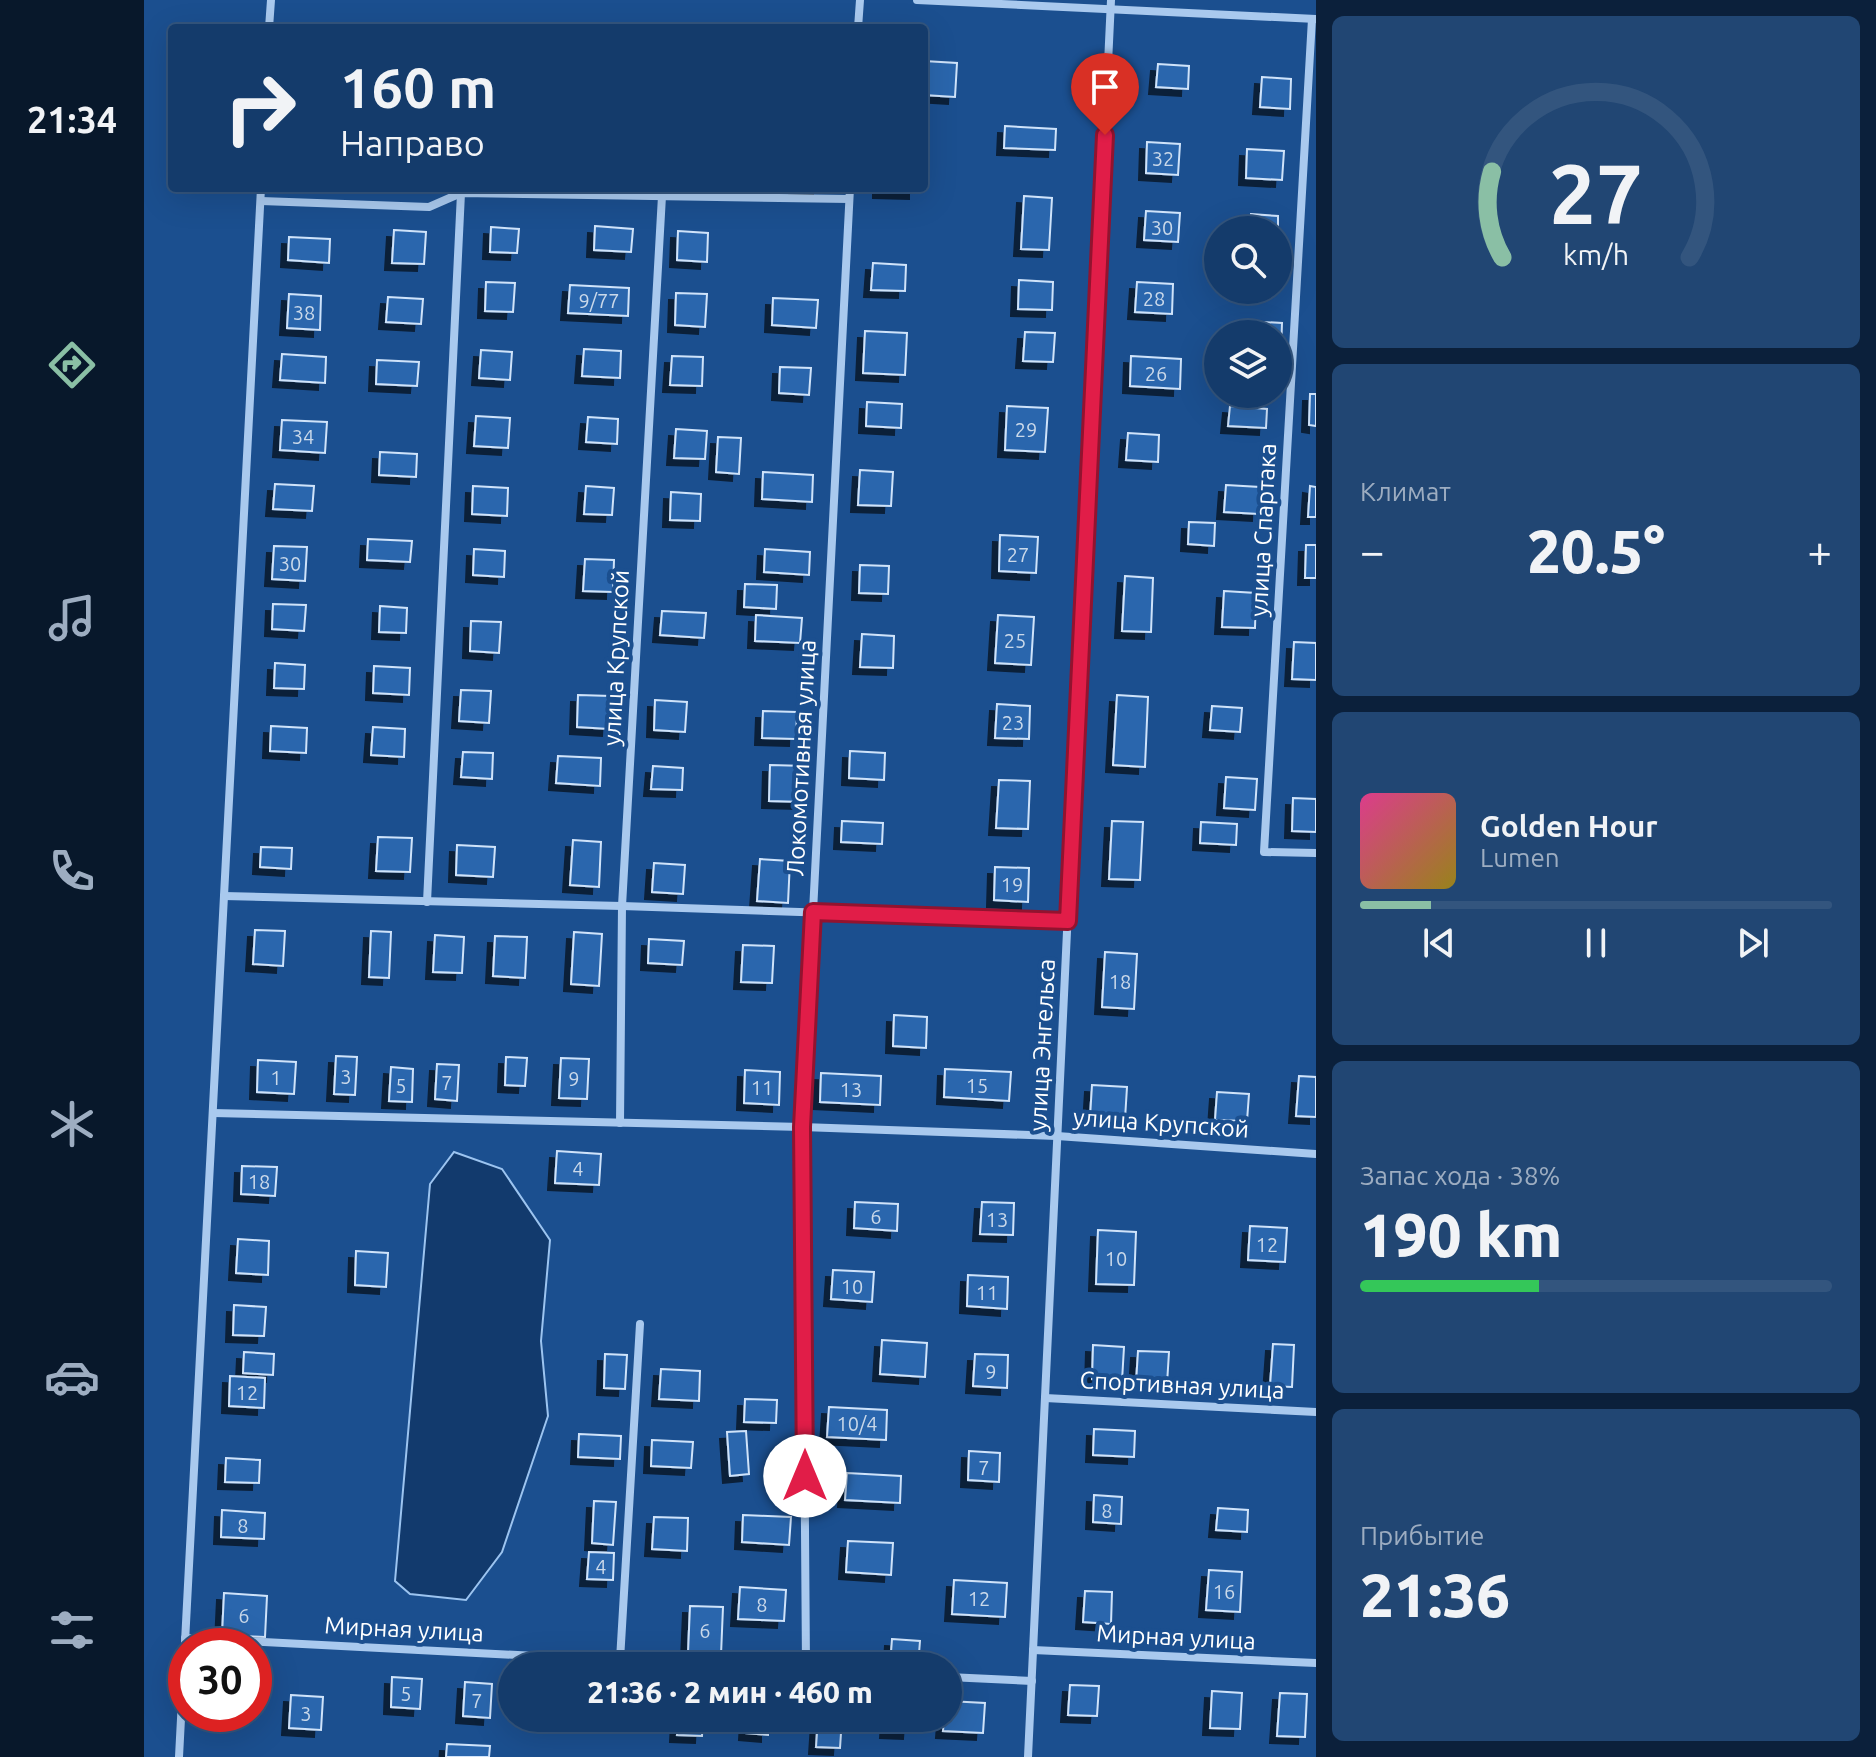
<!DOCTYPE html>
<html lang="ru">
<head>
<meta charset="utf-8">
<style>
  body { margin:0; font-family:Ubuntu,sans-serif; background:#214673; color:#f1f3f6; height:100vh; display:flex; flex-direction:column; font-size:30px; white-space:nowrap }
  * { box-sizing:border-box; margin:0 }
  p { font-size:26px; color:#9dadc1 }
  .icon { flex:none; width:44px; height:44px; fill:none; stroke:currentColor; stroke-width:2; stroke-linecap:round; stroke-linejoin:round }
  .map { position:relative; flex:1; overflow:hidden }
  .side { display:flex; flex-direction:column; gap:16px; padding:16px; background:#0b203b; width:560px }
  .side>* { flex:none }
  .guide { position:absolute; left:24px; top:24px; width:760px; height:168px; border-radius:8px; box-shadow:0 8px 32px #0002,0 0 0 2px #33557e; background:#143b6b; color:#f1f3f6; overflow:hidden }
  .tools { position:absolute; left:1060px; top:216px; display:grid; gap:16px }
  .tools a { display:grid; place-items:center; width:88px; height:88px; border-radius:50%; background:#143b6b; box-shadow:0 8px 32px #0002,0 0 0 2px #33557e; font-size:40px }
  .speed { position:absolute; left:24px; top:1628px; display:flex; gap:16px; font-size:40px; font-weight:700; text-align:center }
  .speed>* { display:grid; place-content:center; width:104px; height:104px; border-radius:50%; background:#143b6b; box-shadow:0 8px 32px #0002,0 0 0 2px #33557e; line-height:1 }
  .speed .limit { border:12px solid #d22; background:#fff; color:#111 }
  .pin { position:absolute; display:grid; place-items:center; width:68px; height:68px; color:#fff; margin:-82px -34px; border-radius:50% 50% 50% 0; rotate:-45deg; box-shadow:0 0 8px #0007 }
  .pin .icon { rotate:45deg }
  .me { position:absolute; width:88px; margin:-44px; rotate:0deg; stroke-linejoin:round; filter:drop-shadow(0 0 6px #0008) }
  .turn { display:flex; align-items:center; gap:28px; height:168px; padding:0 40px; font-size:36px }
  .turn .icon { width:104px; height:104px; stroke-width:2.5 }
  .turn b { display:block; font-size:56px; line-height:68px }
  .big { font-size:60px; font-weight:800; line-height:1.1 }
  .side .card { flex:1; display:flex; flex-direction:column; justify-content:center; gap:12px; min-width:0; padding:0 28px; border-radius:12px; background:#214673 }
  .side .dial { align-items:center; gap:0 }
  .dial svg { height:208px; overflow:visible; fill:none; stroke:#33557e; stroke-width:7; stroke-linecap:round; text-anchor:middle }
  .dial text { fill:#f1f3f6; stroke:none }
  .song { display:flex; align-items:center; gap:24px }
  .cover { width:96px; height:96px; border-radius:12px; background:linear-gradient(135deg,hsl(330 70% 55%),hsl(50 70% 35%)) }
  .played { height:8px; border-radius:4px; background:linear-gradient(90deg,#8abfa5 15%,#33557e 15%) }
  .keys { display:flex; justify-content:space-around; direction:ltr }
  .heat { display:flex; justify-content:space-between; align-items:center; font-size:44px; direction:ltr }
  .charge { height:12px; border-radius:6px; background:linear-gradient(90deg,#34c759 38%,#33557e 0) }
  .trip { position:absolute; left:354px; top:1652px; width:464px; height:80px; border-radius:40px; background:#143b6b; box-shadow:0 8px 32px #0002,0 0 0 2px #33557e; font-weight:800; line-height:80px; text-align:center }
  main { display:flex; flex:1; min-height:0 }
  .menu { display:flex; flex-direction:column; width:144px; justify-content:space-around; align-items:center; background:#08182b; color:#9dadc1 }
  .menu .icon { width:56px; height:56px }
  .menu .selected { color:#8abfa5 }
  .menu b { font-size:36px; color:#f1f3f6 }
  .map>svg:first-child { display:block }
  .water { fill:#123a6d; stroke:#9cc4f0; stroke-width:2 }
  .building { fill:#2a66ad; stroke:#cfe3fa; stroke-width:2; filter:url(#shadow) }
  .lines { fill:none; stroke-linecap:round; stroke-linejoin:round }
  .minor { stroke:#a9c9ee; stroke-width:8 }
  .route-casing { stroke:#92132f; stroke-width:20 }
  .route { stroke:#e11d48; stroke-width:14 }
  .labels { text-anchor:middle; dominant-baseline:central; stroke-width:8; stroke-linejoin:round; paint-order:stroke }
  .number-label { font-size:20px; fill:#cad9ea }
  .street-label { font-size:24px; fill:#fff; stroke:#1b4f8f }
</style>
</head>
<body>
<main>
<nav class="menu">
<b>21:34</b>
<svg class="icon selected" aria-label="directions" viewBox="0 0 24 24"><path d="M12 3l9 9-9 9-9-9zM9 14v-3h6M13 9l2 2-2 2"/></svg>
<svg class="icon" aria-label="music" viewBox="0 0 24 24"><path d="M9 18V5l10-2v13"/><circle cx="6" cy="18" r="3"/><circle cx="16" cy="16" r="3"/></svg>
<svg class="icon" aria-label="phone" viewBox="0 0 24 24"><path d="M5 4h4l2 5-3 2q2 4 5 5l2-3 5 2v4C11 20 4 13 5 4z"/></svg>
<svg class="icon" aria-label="climate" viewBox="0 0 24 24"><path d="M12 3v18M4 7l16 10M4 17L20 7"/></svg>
<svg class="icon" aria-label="car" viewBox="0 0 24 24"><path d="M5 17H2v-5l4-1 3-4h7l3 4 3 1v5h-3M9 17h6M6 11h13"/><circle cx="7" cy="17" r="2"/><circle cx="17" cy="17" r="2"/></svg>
<svg class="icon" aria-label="filters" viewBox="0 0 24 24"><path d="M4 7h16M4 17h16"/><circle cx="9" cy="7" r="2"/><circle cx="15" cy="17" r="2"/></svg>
</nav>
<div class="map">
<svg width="1172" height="1757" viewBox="0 0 1172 1757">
  <defs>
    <filter id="shadow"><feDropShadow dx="-7" dy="7" stdDeviation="0" flood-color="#0009"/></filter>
  </defs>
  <rect width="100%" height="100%" fill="#1b4f8f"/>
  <polygon class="water" points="310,1152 358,1169 406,1240 397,1341 404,1416 358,1552 322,1600 266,1594 251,1581 286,1184"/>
  <g class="building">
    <polygon points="780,61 813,63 811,97 780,95"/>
    <polygon points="1014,64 1045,66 1044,89 1012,87"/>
    <polygon points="1118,77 1147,79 1146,109 1116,107"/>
    <polygon points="861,126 912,129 911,150 860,148"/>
    <polygon points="1003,142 1036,144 1034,175 1002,173"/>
    <polygon points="1103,149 1140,151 1138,180 1102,178"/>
    <polygon points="652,188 676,188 676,193 652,191"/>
    <polygon points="736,188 772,188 772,192 736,191"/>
    <polygon points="880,196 908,198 905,250 877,249"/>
    <polygon points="1002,211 1036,213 1034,242 1000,240"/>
    <polygon points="1107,214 1134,216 1134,230 1106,230"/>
    <polygon points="451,226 489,229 487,252 450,250"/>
    <polygon points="347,227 375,229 373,253 346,252"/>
    <polygon points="250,230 282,232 280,264 248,263"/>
    <polygon points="534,231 564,233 563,262 533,260"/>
    <polygon points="145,237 186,239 185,263 144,260"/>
    <polygon points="729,263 762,265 761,291 727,290"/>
    <polygon points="875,280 909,282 908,310 874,309"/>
    <polygon points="342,282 371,283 369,312 341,311"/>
    <polygon points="993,282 1029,284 1028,314 991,312"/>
    <polygon points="426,285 485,288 484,316 424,313"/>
    <polygon points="532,293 563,294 561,327 531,325"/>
    <polygon points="145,294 177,296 176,330 143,328"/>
    <polygon points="244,297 279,299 277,324 242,322"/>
    <polygon points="629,298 674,300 672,328 628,325"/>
    <polygon points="1101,321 1138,323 1137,352 1134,352 1134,334 1101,334"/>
    <polygon points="721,331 763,333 761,375 719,373"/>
    <polygon points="881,332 911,333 909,362 879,361"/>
    <polygon points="440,349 477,351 476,378 438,376"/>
    <polygon points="337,350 368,352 366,380 335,378"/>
    <polygon points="138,354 182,357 181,383 136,380"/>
    <polygon points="528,356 559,357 558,386 526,385"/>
    <polygon points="987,356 1037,359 1036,389 986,386"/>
    <polygon points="233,360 275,362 273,386 232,384"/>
    <polygon points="636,367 667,368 665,395 635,393"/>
    <polygon points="1166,394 1172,394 1172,426 1165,425"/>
    <polygon points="723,402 758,404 757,428 722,426"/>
    <polygon points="863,406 904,408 901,452 861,450"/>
    <polygon points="1086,406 1123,409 1122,428 1084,426"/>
    <polygon points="332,416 366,418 364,448 330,446"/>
    <polygon points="444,417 474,419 473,444 442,442"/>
    <polygon points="138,420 183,422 181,453 136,450"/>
    <polygon points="532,429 563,431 561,459 530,458"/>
    <polygon points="984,433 1015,435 1014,462 982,460"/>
    <polygon points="574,437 597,438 595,474 572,472"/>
    <polygon points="236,452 273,454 272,477 235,475"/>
    <polygon points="716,470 749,472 747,506 714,505"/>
    <polygon points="619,472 669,475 668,502 618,499"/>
    <polygon points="131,484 170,486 168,511 129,509"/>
    <polygon points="1082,485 1116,487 1115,514 1080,512"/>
    <polygon points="329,486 364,488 363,516 328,514"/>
    <polygon points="442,486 470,488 468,515 440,514"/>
    <polygon points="1166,486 1172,487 1172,517 1164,517"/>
    <polygon points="527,492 557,494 556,521 526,520"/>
    <polygon points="1045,522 1071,523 1070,546 1044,544"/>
    <polygon points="856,535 894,537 892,573 855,571"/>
    <polygon points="224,539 268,541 266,562 223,560"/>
    <polygon points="1162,545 1172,545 1172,578 1161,578"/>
    <polygon points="130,546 163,547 161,581 128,579"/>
    <polygon points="330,549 361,551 360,577 329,575"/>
    <polygon points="621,549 666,552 665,575 620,572"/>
    <polygon points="441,559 470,560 469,592 439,591"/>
    <polygon points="716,565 745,566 744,594 715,593"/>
    <polygon points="981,576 1009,578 1007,632 978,631"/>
    <polygon points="601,584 633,585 632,609 600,607"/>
    <polygon points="1080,591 1112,593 1111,628 1078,627"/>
    <polygon points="129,604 162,605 160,631 128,629"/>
    <polygon points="236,606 263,608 262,633 235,632"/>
    <polygon points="518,611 562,613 560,638 516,635"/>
    <polygon points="612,615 658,618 656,643 611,641"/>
    <polygon points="854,615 890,617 887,665 851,663"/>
    <polygon points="327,621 357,622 355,653 326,651"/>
    <polygon points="718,634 750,636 749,668 716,667"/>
    <polygon points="1150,642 1172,643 1172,680 1148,679"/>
    <polygon points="131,663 161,665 160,689 130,688"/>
    <polygon points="230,666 266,668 265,695 229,693"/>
    <polygon points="317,690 347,691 345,723 315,721"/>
    <polygon points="434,695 467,696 465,729 433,727"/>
    <polygon points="973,695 1004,697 1001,767 969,765"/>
    <polygon points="511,700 543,702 541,732 510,730"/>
    <polygon points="853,704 886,706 885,739 851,738"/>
    <polygon points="1068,706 1098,708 1096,732 1066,730"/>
    <polygon points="619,711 653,712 652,739 618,738"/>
    <polygon points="127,726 163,728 162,753 126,751"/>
    <polygon points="229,727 261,729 260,757 227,755"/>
    <polygon points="706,751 741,753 740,780 705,778"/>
    <polygon points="319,752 349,753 348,779 317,777"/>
    <polygon points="414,756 457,758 456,786 412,783"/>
    <polygon points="626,765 662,766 660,802 625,801"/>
    <polygon points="509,766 539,768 538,790 507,789"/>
    <polygon points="1082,777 1113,779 1111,810 1080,808"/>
    <polygon points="855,780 886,781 884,829 852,828"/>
    <polygon points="1149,798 1172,799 1172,832 1148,831"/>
    <polygon points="698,821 739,823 738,844 697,842"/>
    <polygon points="968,821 999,822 996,880 965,879"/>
    <polygon points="1057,822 1093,824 1092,845 1056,843"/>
    <polygon points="234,837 268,838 266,872 232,871"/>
    <polygon points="429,840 457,842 455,887 426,885"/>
    <polygon points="313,845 351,847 349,877 312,875"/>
    <polygon points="117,847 148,848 147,869 116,867"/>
    <polygon points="616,859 646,861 644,903 613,901"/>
    <polygon points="510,863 541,865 539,894 508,892"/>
    <polygon points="851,867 885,868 884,902 850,900"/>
    <polygon points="111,930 141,931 139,966 109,964"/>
    <polygon points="227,931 247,932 245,978 225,977"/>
    <polygon points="430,932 458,934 455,986 427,984"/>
    <polygon points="291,935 320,937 318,973 289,972"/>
    <polygon points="351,936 383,937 381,978 349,976"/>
    <polygon points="505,939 540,941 538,965 504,963"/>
    <polygon points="599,945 630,946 628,983 597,982"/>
    <polygon points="961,952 993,954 990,1009 958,1007"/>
    <polygon points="750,1015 783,1017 782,1048 749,1046"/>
    <polygon points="192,1056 213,1057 211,1095 190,1094"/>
    <polygon points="362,1057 383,1058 381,1086 361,1085"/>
    <polygon points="417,1058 445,1059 443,1099 415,1098"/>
    <polygon points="114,1060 152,1062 150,1094 113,1092"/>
    <polygon points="293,1064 315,1065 313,1101 291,1099"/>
    <polygon points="247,1067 269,1069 268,1102 245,1101"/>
    <polygon points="801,1069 867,1072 865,1101 800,1097"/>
    <polygon points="601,1070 636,1072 635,1105 600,1103"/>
    <polygon points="677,1073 737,1076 736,1105 676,1102"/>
    <polygon points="1155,1076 1172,1077 1172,1117 1152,1116"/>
    <polygon points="948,1085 983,1087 981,1119 946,1117"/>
    <polygon points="1073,1092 1105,1094 1103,1121 1071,1120"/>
    <polygon points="413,1151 457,1154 455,1185 411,1183"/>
    <polygon points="98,1166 133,1167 131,1196 97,1194"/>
    <polygon points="711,1202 754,1204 753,1231 710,1228"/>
    <polygon points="838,1202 870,1203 869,1235 836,1234"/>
    <polygon points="1106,1226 1143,1228 1141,1262 1104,1260"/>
    <polygon points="954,1230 992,1232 990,1285 952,1284"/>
    <polygon points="94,1239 125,1241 124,1275 92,1273"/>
    <polygon points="212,1251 244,1253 242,1287 211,1285"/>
    <polygon points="689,1270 730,1272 728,1302 687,1299"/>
    <polygon points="824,1275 864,1277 863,1309 823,1306"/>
    <polygon points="90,1305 122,1307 120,1336 89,1335"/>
    <polygon points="738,1340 783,1343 781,1377 736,1374"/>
    <polygon points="1129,1344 1150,1345 1148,1387 1126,1386"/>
    <polygon points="949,1345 980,1347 978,1381 948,1379"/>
    <polygon points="994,1351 1025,1352 1023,1384 992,1383"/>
    <polygon points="100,1352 130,1354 129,1375 99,1373"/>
    <polygon points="461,1354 483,1355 481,1389 460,1388"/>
    <polygon points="831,1354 864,1355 863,1388 829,1386"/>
    <polygon points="517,1369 556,1371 555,1401 515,1399"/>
    <polygon points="86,1376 121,1378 120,1408 85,1406"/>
    <polygon points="601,1399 633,1400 632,1423 600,1422"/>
    <polygon points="685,1407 743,1410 742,1440 683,1437"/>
    <polygon points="950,1429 991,1431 990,1457 949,1455"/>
    <polygon points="602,1431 605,1474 586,1476 583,1432"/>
    <polygon points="435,1434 477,1436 476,1459 434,1457"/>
    <polygon points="508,1440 549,1442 547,1468 507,1466"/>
    <polygon points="825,1451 856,1453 855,1482 824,1480"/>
    <polygon points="82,1458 116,1460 115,1483 81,1482"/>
    <polygon points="703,1473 757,1476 756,1503 701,1500"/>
    <polygon points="950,1495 978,1497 977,1524 949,1522"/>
    <polygon points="450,1501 472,1502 469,1545 448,1543"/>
    <polygon points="1074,1508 1104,1510 1103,1532 1072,1530"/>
    <polygon points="78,1510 121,1513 120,1539 77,1537"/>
    <polygon points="599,1515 647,1517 645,1545 598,1542"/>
    <polygon points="510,1517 544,1518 543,1551 508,1549"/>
    <polygon points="704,1541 749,1543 747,1575 702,1572"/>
    <polygon points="445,1552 470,1553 469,1580 443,1579"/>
    <polygon points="1065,1570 1098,1572 1096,1612 1062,1610"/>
    <polygon points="810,1580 863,1583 861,1617 808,1614"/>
    <polygon points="596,1587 642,1590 640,1621 594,1619"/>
    <polygon points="941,1591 968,1592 967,1624 939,1622"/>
    <polygon points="80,1593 123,1596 121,1637 78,1635"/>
    <polygon points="546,1606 579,1607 577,1655 544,1653"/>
    <polygon points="748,1639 776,1641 774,1666 746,1666"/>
    <polygon points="110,1670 115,1670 113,1699 110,1699"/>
    <polygon points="248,1677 278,1679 276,1709 247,1707"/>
    <polygon points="321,1682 348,1684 346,1718 319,1716"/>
    <polygon points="926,1685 955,1686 953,1716 924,1715"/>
    <polygon points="1068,1691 1098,1693 1096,1729 1066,1728"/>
    <polygon points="1136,1693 1163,1694 1161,1737 1133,1736"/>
    <polygon points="147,1695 179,1697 177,1730 145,1728"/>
    <polygon points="804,1701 841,1703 839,1733 799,1731 800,1718 804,1718"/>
    <polygon points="457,1718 485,1718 485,1723 457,1722"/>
    <polygon points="534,1718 559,1718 558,1736 533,1735"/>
    <polygon points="603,1718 624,1718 624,1735 602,1733"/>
    <polygon points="674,1718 698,1718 696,1748 672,1747"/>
    <polygon points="744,1718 767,1718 766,1732 743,1731"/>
    <polygon points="303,1744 346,1746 345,1757 302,1757"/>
  </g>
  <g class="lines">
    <g class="minor">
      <polyline points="773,0 1172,19"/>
      <polyline points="1168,19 1120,852 1172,853"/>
      <polyline points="125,28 127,0"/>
      <polyline points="714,28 716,0"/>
      <polyline points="117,201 285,207 317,193 705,199"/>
      <polyline points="80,896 478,906 924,921"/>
      <polyline points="283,902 317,193"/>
      <polyline points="69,1113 658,1127 913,1136 1172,1154"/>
      <polyline points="476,1123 478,906 518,196"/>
      <polyline points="901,1398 1172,1412"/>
      <polyline points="41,1638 587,1666"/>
      <polyline points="889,1650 1172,1663"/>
      <polyline points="476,1660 496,1324"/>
      <polyline points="662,1666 658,1127 706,188"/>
      <polyline points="804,1677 888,1681"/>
      <polyline points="35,1757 117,188"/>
      <polyline points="884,1757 967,0"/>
    </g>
  </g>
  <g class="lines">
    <defs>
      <polyline id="route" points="661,1476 658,1127 669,912 924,921 961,135"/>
    </defs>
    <use href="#route" class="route-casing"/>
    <use href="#route" class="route"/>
  </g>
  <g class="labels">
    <g class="number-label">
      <text x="1019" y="158">32</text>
      <text x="1018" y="227">30</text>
      <text x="1010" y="298">28</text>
      <text x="455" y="300">9/77</text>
      <text x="160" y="312">38</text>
      <text x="1012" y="373">26</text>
      <text x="882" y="429">29</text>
      <text x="159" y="436">34</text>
      <text x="874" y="554">27</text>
      <text x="146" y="563">30</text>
      <text x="871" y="640">25</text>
      <text x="869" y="722">23</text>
      <text x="868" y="884">19</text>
      <text x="976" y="981">18</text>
      <text x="202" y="1076">3</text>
      <text x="132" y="1077">1</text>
      <text x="430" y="1078">9</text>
      <text x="303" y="1082">7</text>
      <text x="257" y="1085">5</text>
      <text x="833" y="1085">15</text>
      <text x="618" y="1087">11</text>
      <text x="707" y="1089">13</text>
      <text x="434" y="1168">4</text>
      <text x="115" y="1181">18</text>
      <text x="732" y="1216">6</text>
      <text x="853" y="1219">13</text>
      <text x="1123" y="1244">12</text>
      <text x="972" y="1258">10</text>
      <text x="708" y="1286">10</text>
      <text x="843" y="1292">11</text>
      <text x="847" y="1371">9</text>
      <text x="103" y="1392">12</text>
      <text x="713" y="1423">10/4</text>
      <text x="840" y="1467">7</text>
      <text x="963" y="1510">8</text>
      <text x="99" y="1525">8</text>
      <text x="457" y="1566">4</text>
      <text x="1080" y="1591">16</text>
      <text x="835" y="1598">12</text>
      <text x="618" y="1604">8</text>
      <text x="100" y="1615">6</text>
      <text x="561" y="1630">6</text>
      <text x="262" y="1693">5</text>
      <text x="333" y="1700">7</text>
      <text x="162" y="1713">3</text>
    </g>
    <g class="street-label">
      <text transform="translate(1119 530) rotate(-87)">улица Спартака</text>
      <text transform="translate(472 658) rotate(-87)">улица Крупской</text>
      <text transform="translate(657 758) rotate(-87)">Локомотивная улица</text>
      <text transform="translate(898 1045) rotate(-87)">улица Энгельса</text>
      <text transform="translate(1017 1123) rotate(4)">улица Крупской</text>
      <text transform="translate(1038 1385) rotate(3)">Спортивная улица</text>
      <text transform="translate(260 1629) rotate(3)">Мирная улица</text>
      <text transform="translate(1032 1637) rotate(3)">Мирная улица</text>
    </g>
  </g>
</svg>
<div class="tools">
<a><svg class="icon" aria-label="search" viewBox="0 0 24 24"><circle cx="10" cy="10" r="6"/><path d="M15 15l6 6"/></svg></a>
<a><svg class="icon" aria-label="layers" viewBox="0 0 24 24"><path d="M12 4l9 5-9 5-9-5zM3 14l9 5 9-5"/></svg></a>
</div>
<div class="speed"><div class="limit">30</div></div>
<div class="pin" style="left:961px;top:135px;background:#d93025"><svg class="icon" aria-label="arrive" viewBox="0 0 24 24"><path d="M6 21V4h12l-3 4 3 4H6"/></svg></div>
<svg class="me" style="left:661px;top:1476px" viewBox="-20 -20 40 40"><circle r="19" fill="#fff"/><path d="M0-13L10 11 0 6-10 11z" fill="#e11d48"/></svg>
<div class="trip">21:36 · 2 мин · 460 m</div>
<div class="guide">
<div class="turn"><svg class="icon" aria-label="right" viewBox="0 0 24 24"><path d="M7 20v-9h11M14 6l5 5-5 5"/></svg><div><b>160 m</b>Направо</div></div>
</div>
</div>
<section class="side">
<div class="card dial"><svg viewBox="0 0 100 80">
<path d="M14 69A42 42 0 1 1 86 69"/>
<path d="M14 69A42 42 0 0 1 10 36" stroke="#8abfa5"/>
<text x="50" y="56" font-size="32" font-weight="700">27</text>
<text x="50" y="72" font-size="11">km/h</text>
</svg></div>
<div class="card"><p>Климат</p>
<div class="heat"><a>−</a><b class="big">20.5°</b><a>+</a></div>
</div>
<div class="card">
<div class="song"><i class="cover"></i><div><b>Golden Hour</b><p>Lumen</p></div></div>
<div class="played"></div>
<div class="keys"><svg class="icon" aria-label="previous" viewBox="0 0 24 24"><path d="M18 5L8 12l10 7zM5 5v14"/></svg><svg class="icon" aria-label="pause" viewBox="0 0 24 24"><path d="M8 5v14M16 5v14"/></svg><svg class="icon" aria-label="next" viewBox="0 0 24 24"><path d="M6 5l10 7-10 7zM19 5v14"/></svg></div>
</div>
<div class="card"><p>Запас хода · 38%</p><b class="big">190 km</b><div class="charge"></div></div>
<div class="card"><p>Прибытие</p><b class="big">21:36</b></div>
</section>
</main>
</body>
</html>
